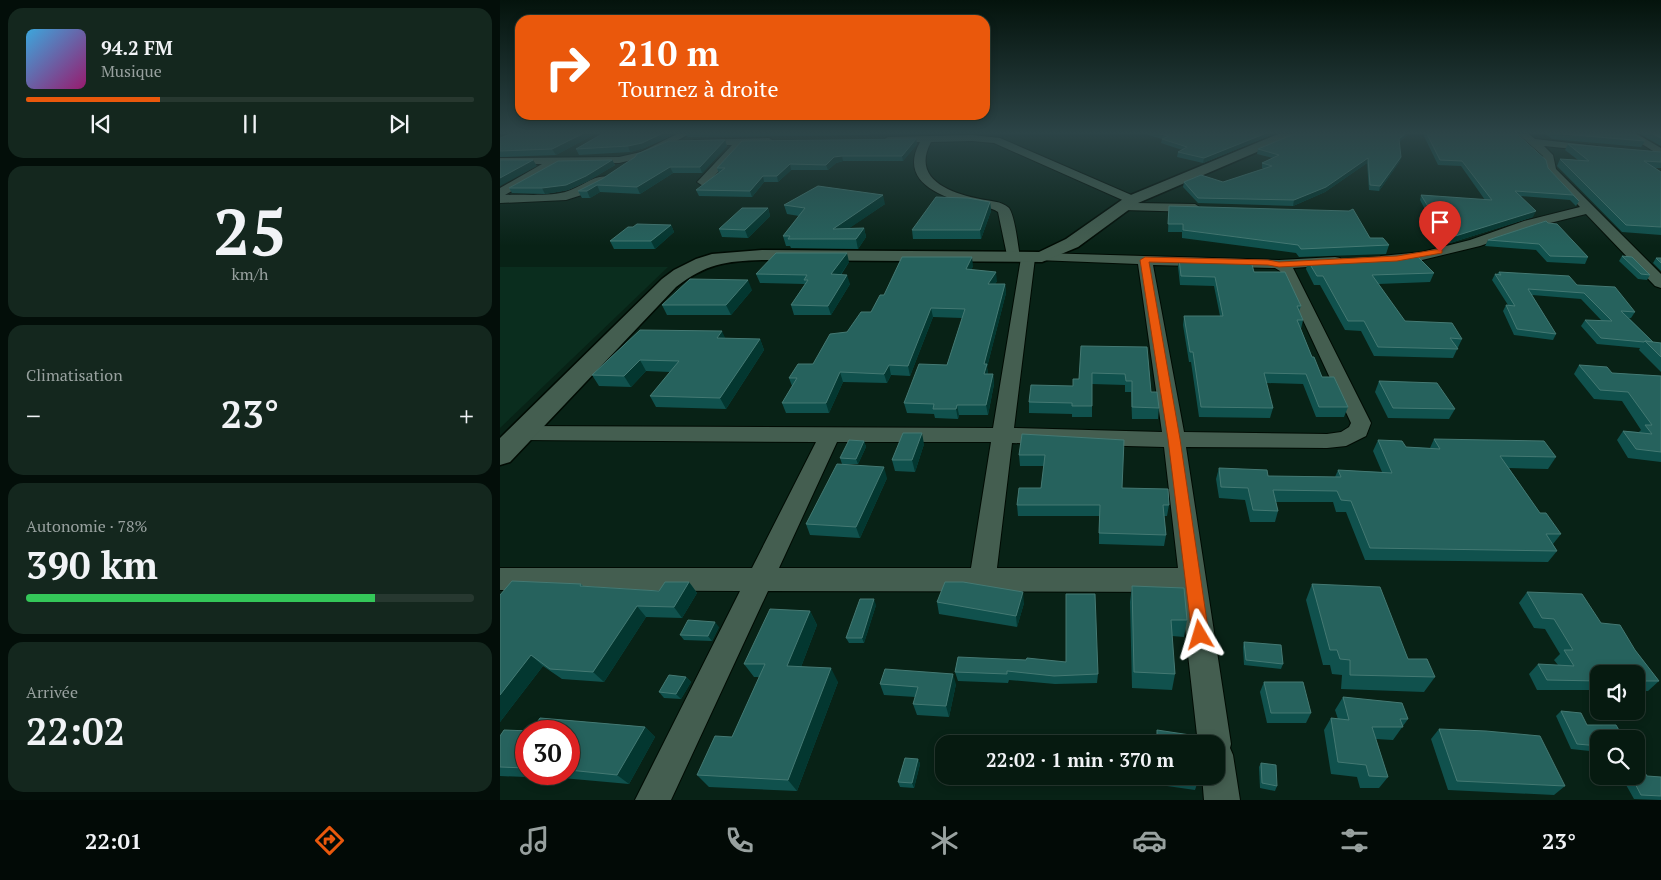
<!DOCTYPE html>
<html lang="fr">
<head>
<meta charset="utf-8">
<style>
  body { margin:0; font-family:"PT Serif",serif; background:#14271e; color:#f1f3f6; height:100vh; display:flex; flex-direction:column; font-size:19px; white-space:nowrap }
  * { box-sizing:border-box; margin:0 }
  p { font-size:16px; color:#98a19f }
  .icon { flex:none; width:28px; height:28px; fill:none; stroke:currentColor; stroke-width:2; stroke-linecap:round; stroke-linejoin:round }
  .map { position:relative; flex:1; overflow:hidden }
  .sheet { display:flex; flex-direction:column; gap:8px; padding:8px; background:#030e09; width:500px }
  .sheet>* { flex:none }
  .hud { position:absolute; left:15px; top:15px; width:475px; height:105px; border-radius:15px; box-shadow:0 2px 8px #0003,0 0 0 1px #273830; background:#ea580c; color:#fff; overflow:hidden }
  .controls { position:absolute; left:1090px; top:665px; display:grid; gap:10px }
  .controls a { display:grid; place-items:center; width:55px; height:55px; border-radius:10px; background:#061a10; box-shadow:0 2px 8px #0003,0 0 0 1px #273830; font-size:25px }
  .speed { position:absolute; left:15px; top:720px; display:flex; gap:10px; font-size:25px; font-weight:700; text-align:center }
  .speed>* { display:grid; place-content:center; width:65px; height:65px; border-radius:50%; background:#061a10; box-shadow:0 2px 8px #0003,0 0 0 1px #273830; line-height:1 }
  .speed .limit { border:8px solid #d22; background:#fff; color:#111 }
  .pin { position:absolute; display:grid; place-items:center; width:42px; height:42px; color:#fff; margin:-51px -21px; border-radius:50% 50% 50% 0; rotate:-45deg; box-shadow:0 0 5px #0007 }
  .pin .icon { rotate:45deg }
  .me { position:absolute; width:55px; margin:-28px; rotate:353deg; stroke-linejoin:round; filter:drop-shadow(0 0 4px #0008) }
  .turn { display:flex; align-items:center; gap:18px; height:105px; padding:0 20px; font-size:22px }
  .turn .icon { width:65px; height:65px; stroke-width:2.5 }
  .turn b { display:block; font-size:35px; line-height:42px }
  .big { font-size:38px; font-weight:700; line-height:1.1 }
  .sheet .card { flex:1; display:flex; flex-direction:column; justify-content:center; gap:8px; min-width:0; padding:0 18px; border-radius:15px; background:#14271e }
  .sheet .dial { align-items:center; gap:0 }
  .dial b { font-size:65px; line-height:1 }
  .song { display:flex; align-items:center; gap:15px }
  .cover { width:60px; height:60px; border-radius:8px; background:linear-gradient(135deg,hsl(200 70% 55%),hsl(320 70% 35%)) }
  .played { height:5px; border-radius:2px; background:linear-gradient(90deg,#ea580c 30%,#273830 30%) }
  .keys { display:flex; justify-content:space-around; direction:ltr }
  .heat { display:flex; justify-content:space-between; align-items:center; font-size:28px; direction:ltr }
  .charge { height:8px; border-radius:4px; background:linear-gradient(90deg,#34c759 78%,#273830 0) }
  .trip { position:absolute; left:435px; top:735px; width:290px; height:50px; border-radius:15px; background:#061a10; box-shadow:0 2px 8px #0003,0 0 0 1px #273830; font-weight:700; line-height:50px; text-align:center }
  .tabs { display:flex; height:80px; justify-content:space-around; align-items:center; background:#020a06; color:#98a19f }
  .tabs .icon { width:35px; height:35px }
  .tabs .active { color:#ea580c }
  .tabs b { font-size:22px; color:#f1f3f6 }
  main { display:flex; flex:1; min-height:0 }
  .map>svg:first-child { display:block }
  .built { fill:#0a2d1e }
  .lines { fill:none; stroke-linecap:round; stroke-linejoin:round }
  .minor-casing { stroke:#000b03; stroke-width:2 }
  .tertiary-casing { stroke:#000b03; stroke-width:3 }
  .minor { fill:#445e50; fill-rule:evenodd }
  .tertiary { fill:#445e50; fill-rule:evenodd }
  .wall { fill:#10514d; fill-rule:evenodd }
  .shaded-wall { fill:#033730 }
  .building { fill:#26625d; stroke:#447973 }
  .route { fill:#ea580c; stroke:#983908 }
</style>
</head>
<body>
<main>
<section class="sheet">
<div class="card">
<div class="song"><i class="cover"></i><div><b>94.2 FM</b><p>Musique</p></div></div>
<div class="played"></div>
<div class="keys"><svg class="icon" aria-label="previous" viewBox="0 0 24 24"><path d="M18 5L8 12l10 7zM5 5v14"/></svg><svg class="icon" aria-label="pause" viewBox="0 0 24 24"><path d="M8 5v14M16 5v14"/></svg><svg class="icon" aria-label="next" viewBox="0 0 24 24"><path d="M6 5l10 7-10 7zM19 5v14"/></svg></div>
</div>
<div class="card dial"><b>25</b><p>km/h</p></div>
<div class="card"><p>Climatisation</p>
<div class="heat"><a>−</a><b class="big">23°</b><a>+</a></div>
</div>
<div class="card"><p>Autonomie · 78%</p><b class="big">390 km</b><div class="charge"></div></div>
<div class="card"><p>Arrivée</p><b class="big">22:02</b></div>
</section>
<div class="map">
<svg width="1161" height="800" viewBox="0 0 1161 800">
  <rect width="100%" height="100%" fill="#082216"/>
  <polygon class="built" points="0,267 168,267 0,428"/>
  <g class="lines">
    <defs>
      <g id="minor">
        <path d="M177,134H189L149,156L119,163L58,164L5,195C24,194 51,197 68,191C79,188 96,174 107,177L109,179L107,181L88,193L66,200L0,203V188L42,164H0V158L119,157L141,152Z"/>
        <polygon points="1018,134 1029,134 1035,139 1097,146 1098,148 1093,151 1044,146 1053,155 1056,169 1161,274 1161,288 1155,286 1086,214 1034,227 980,246 922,260 886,263 881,262 879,259 881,256 922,252 970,240 1024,221 1080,207 1047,172 1043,156"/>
        <polygon points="1126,134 1137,134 1161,148 1161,156"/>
        <path d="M472,135L500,138L636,197L638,200L636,203L695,204L701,208L695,212L624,210L618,206L620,203L627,202L494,143L472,141L431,142C411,179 450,193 480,199C489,201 502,201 509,208C515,216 518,246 520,257L518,260H508L498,212C491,207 480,207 472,205C441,197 398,182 420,142L388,143L383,140L388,137Z"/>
        <polygon points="269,138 274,141 273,143 238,145 240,147 239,149 207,184 203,186 197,182 232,145 198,145 194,144 193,142 194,140"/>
        <path d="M542,253L779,260L835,257L840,258L842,261L840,264L835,265L793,268L871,423L866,436L846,446L827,448L686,447L731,744L730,748L733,755L740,800H704L702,776H716V744H698L681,592L268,591L171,800H135L240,591L0,590V568H252L316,442L22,440L14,438L11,433L14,428L22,426L493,428L521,258L523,255H533L535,258L514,428L662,432L638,264L537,260L535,257L537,254ZM653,265L775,268L780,271L851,423L849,427L841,432L827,434L684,432ZM337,442H491L471,568H279ZM512,443L664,447L678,568H497Z"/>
      </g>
      <path id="tertiary" d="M778,134H794L792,137L638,203L578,247L542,262L262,260C225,261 206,264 176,287L10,462L0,465V438L162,279L174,270L196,259L212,254L262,250L539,252L566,239L626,197Z"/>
    </defs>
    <use href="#minor" class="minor-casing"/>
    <use href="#tertiary" class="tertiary-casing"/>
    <use href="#minor" class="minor"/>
    <use href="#tertiary" class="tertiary"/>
  </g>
  <g class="wall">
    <polygon points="95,134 56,155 0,157 0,138"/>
    <polygon points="186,134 370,134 369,135 188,137"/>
    <polygon points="645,134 774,134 703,163 677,157 678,152 682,150 661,143 662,139"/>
    <polygon points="794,134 909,134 899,142 900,161 879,191 869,190 867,163 825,192 793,206 698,203 683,187 684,182 723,182 764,169 762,168 762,163 773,158 757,154 758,149"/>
    <polygon points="923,134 1017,134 1048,168 1079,201 1076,206 1070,200 1021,196 1033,217 950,243 938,243 924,223 926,217 929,217 920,200 921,195 985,200 961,166 938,165"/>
    <polygon points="1045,134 1134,134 1145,141 1141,147 1052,139"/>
    <polygon points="1140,134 1161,134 1161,146"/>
    <polygon points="173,135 144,148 130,152 79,155 76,149"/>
    <polygon points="416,139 417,144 403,161 343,161 336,163 328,170 291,170 278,182 264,182 252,197 199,196 196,190 219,173 217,168"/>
    <polygon points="225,140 227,146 202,173 173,173 140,194 100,192 90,198 82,198 78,191"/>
    <polygon points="1068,144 1161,152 1161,168 1155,168 1161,172 1161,235 1122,232 1057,166 1060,159 1078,160 1065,150"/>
    <polygon points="112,160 115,165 88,181 68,190 45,194 12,193 9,188"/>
    <polygon points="490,202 491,211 481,239 413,239 412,230"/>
    <polygon points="385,204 349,228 364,228 366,237 358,249 291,248 290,246 286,246 283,236 299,216 287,214 284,205"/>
    <polygon points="669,206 870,238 889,245 886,254 799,257 796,253 682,238 682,232 668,232"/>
    <polygon points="268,208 270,216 248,238 222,237 219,229"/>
    <polygon points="1046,221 1088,257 1085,264 1047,262 1036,250 985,246 988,240"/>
    <polygon points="171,225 174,232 155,249 114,249 110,241"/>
    <polygon points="1122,256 1150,275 1147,280 1138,279 1119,261"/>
    <polygon points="1156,258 1161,258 1161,271 1153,263"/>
    <polygon points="679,259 754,272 801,306 799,311 803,320 801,329 812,357 822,377 848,407 844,417 816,417 803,384 766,383 773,408 770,418 699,417 691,362 689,362 683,325 684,316 720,316 714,286 680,285 678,267"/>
    <polygon points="808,261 934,273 930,282 878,284 905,321 962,339 953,358 874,356 861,331 845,330 820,285 814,285 806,269"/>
    <polygon points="349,262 341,275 350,284 331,315 294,315 291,305 305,284 260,283 256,274"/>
    <polygon points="473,266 471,270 497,281 495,284 505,284 506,293 487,367 488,374 493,374 494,384 488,415 459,415 458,419 435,418 434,414 407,413 404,403 447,365 462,318 433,317 410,376 391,375 387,383 343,382 329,413 286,413 282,403 292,386 289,378 313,364 347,332 371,312 384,295"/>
    <polygon points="999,272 1077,285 1135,312 1131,318 1129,318 1153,342 1161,343 1161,372 1139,350 1140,348 1097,344 1081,326 1085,320 1102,321 1081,299 1032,295 1056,334 1053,340 1014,335 1003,311 1006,305 1008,305 992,280 995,274 997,274"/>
    <polygon points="252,290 231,315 167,315 162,305"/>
    <polygon points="140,330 225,338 260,339 264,350 226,409 156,407 150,396 170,372 146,371 131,387 99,386 92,375"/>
    <polygon points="647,347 651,392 659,408 658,419 632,419 631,392 625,392 625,385 592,384 592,417 572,417 572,414 529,413 529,402 573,386 579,379"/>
    <polygon points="1079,365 1112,373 1161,376 1161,462 1128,458 1117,440 1123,431 1139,432 1141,430 1122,401 1094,399 1074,374"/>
    <polygon points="879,381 955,409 949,419 888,418 875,392"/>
    <polygon points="522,434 622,488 669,505 667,516 664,516 666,535 664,546 599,544 599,516 518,516 517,505 541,488 544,466 520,466 519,455"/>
    <polygon points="934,439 1056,457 1048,469 1009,468 1040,513 1061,534 1053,544 1057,551 1048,562 865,560 846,512 836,512 833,502 776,502 778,511 775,522 750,522 745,500 719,498 716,479 719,468 768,476 835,477 838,470 882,472 873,451 878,440 906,447 930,448"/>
    <polygon points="364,441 366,447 358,464 342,464 340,458"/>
    <polygon points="424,444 415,472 395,471 392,460"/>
    <polygon points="387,478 360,538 310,535 306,524"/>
    <polygon points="189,582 197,593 182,618 146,617 104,682 62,679 43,666 0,722 0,595 81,584 83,586 159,591"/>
    <polygon points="812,584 908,659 935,677 924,692 841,689 842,675 832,674 830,665 823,665 806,600"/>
    <polygon points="632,586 687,620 684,637 672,636 675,674 672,690 632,688 630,602"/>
    <polygon points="1027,592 1101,623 1135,650 1159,681 1148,691 1136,691 1136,674 1099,674 1099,690 1037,690 1029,674 1038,664 1058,665 1054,660 1060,654 1045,629 1034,628 1019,603"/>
    <polygon points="437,602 524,603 517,627 439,614"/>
    <polygon points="376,605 364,643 349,643 346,638"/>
    <polygon points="310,611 317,625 301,667 338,682 297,791 209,787 197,775 232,737 259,677 254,677 244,664"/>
    <polygon points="219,627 212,641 184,640 180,635"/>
    <polygon points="744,642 783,664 781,669 744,665 743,647"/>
    <polygon points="458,657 598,674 597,683 555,684 509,680 508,683 458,681 455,672"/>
    <polygon points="186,677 191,682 181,699 164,698 159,692"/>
    <polygon points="764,682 811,713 806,723 767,723 760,692"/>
    <polygon points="380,684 456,684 449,717 417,715 413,704 415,697 384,695"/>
    <polygon points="843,697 908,719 893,740 876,739 888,777 879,788 860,788 857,777 831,774 824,730 831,718 838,719 835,710"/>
    <polygon points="1061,711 1087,725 1099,739 1099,752 1071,749 1056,716"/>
    <path d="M40,718L145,727L155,737L129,784L51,777L50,778L0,776V736L4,730L31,731ZM26,731H69V774H26Z"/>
    <polygon points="939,729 1065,786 1054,795 948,790 931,739"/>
    <polygon points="418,759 420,764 414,788 400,787 398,782"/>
    <polygon points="761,763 777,786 775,791 760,788 759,767"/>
    <polygon points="457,776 495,776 494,782 458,778"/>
    <polygon points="654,776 698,776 698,781 695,790 653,784"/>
    <polygon points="1121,776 1161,777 1161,800 1134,799"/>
  </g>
  <g class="shaded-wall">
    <polygon points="82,134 95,134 56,155 52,149"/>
    <polygon points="161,134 178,134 173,135 144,148 130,152 128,146"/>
    <polygon points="764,134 774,134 703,163 704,158"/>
    <polygon points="905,134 909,134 897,143 899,139"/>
    <polygon points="416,139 417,144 403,161 402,156"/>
    <polygon points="225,140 227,146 202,173 200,167"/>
    <polygon points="342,156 343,161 336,163 328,170 326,165 334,157"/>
    <polygon points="901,157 900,161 879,191 880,186"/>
    <polygon points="868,158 867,163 825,192 793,206 794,200"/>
    <polygon points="33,160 37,166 0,186 0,178"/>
    <polygon points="112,160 115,165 88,181 68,190 45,194 42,188"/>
    <polygon points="290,164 291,170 278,182 277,176"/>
    <polygon points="170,167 173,173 140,194 137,187"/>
    <polygon points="263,176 264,182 252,197 250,191"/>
    <polygon points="97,185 100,192 90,198 87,191"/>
    <polygon points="383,195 385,204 335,238 333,229"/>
    <polygon points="490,202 491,211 481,239 480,230"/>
    <polygon points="268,208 270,216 248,238 245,230"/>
    <polygon points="1036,211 1033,217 950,243 952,237"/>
    <polygon points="171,225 174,232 155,249 151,241"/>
    <polygon points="364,228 366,237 358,249 356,239"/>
    <polygon points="347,253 349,262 334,284 331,274"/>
    <polygon points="472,257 473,266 468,278 466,269"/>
    <polygon points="496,272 497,281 489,293 488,284"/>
    <polygon points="347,275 350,284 331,315 328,306"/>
    <polygon points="248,280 252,290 231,315 226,305"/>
    <polygon points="505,284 506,293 487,367 488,374 484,374 484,364"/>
    <polygon points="431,308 433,317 410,376 408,366"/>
    <polygon points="222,331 227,342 217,338"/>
    <polygon points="260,339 264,350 226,409 220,398"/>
    <polygon points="140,360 146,371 131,387 124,376"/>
    <polygon points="389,365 391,375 387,383 384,374"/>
    <polygon points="340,372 343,382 329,413 326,403"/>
    <polygon points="493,374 494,384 488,415 486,405"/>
    <polygon points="457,405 459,415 458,419 456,409"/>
    <polygon points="422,433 424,444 415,472 412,460"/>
    <polygon points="364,441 366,447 358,464 356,459"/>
    <polygon points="384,467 387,478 360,538 356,527"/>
    <polygon points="189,582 197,593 182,618 174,607"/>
    <polygon points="523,592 524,603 517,627 516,616"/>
    <polygon points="374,599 376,605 364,643 362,638"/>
    <polygon points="137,606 146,617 104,682 93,672"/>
    <polygon points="310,611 317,625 296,680 287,666"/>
    <polygon points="215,622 219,627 212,641 208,636"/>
    <polygon points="31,655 43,666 0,722 0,695"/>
    <polygon points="331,668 338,682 297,791 288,780"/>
    <polygon points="453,674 456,684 449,717 446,706"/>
    <polygon points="186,677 191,682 181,699 176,694"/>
    <polygon points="145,727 155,737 129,784 117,775"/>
    <polygon points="418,759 420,764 414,788 412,783"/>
    <polygon points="43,774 47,774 51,777 50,778"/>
  </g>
  <g class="building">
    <polygon points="10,134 82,134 52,149 0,151 0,138"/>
    <polygon points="102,134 161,134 142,143 128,146 76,149"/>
    <polygon points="660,134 764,134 704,158 678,152 687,147 662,139 669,136"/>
    <polygon points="794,134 905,134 899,139 901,157 880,186 870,185 868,158 826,187 794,200 698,198 684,182 701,175 723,182 772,166 762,163 779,155 758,149"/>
    <polygon points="927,134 1017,134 1046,160 1048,168 1079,201 1073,195 1015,191 1036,211 952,237 940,237 926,217 935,218 921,195 992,200 962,161 940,160"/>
    <polygon points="1063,134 1134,134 1145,141"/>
    <polygon points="1153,134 1161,134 1161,138"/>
    <polygon points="416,139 402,156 342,156 334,157 326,165 290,164 277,176 263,176 250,191 196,190 225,168 217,168 242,141"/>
    <polygon points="225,140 200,167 170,167 137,187 97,185 87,191 78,191 102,179 135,157 137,154 169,141"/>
    <polygon points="1068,144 1161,152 1161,162 1144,161 1161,172 1161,227 1126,225 1060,159 1089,161"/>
    <polygon points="0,160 33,160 0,178"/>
    <polygon points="112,160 86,176 66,185 42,188 9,188 58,161"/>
    <polygon points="318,186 383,195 333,229 364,228 356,239 288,239 290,236 283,236 305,208 284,205"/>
    <polygon points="436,197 468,198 490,202 480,230 412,230"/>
    <polygon points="669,206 849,211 853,209 870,238 883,238 889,245 801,249 798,245 683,230 683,224 668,224"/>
    <polygon points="242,208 268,208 245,230 219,229"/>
    <polygon points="1046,221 1048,223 1057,224 1088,257 1050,256 1039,244 988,240"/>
    <polygon points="137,224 171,225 151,241 110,241 128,227 133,227"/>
    <polygon points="276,253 347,253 331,274 347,275 328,306 291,305 308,280 304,280 307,275 256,274"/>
    <polygon points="901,256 918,257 934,273 872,275 905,321 952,323 962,339 950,338 958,349 878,347 864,321 848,321 823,276 817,276 808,261"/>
    <polygon points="1122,256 1132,257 1150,275 1141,274"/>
    <polygon points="402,257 472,257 466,269 496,272 488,284 505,284 484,364 487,364 484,374 493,374 486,405 457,405 456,409 433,409 434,404 404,403 419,364 447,365 465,309 431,308 408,366 389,365 384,374 340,372 326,403 282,403 297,378 289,378 298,364 313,364 330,334 347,332 361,312 371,312 380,295 384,295"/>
    <polygon points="1156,258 1161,258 1161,263"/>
    <polygon points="679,259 751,261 754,272 785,272 801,306 797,306 803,320 797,320 812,357 814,357 822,377 834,377 848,407 819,407 806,374 764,373 773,408 701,407 693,352 690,352 684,316 723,316 715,277 681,276"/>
    <polygon points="999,272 1069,276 1077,285 1115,287 1135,312 1121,311 1153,342 1145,341 1144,342 1101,338 1085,320 1112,321 1084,293 1028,289 1056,334 1017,329 1006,305 1015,306 995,274 1001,275"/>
    <polygon points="190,279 248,280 226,305 162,305"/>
    <polygon points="140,330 222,331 217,338 260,339 220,398 150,396 179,361 140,360 124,376 92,375"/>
    <polygon points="1145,341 1161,343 1161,357"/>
    <polygon points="581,346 647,347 651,392 657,392 659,408 632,407 632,381 626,381 625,374 592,373 592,406 572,406 572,403 529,402 531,385 573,386 573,379 579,379"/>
    <polygon points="1079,365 1107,367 1112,373 1161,376 1161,452 1136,449 1123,431 1152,434 1145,425 1152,425 1128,392 1100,390"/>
    <polygon points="879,381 937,383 955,409 893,408"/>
    <polygon points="403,433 422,433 412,460 392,460"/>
    <polygon points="522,434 624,440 622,488 668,489 669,505 663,505 666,535 599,533 600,505 517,505 519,488 541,488 545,455 519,455"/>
    <polygon points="934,439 1044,441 1056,457 1000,456 1040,513 1046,513 1061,534 1046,534 1057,551 870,548 851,501 841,500 837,491 773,490 778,511 753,510 748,488 721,487 719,468 767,470 768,476 841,477 838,470 892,473 878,440 902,441 906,447 940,449"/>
    <polygon points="349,440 364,441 356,459 340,458"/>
    <polygon points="337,464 384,467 356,527 306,524"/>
    <polygon points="12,581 81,584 80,586 159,591 165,582 189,582 174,607 137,606 93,672 50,669 31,655 0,695 0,595"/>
    <polygon points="445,582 463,582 523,592 516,616 437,602"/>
    <polygon points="812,584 880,587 908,659 927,659 935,677 850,675 850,660 840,659 837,650 830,650"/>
    <polygon points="632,586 684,588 687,620 671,620 675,674 634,672"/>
    <polygon points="1027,592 1082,594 1101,623 1120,625 1135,650 1159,681 1136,681 1136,674 1099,674 1099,681 1047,680 1038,664 1074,666 1064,650 1073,650 1054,619 1042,618"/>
    <polygon points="566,594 595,594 598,674 554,676 507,671 507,674 455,672 458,657 526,660 527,658 566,662"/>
    <polygon points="360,599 374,599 362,638 346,638"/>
    <polygon points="270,609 310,611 287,666 331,668 288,780 197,775 215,736 232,737 265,664 244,664"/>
    <polygon points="188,620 215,622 208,636 180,635"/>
    <polygon points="744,642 781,645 783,664 746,660"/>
    <polygon points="385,669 453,674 446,706 413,704 418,687 380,684"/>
    <polygon points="169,675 186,677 176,694 159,692"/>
    <polygon points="764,682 803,682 811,713 771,713"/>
    <polygon points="843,697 902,703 908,719 900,719 903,727 872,727 888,777 869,776 866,765 838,762 831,718 849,720"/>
    <polygon points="1061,711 1081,713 1087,725 1116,725 1124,739 1099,739 1099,746 1077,744"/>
    <polygon points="40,718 145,727 117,775 69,770 69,731 26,731 26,768 0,767 0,736 4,730 31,731"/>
    <polygon points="939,729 986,731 1040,736 1065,786 957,781"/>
    <polygon points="657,730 697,736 697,744 657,744"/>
    <polygon points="461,742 474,744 460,744"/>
    <polygon points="405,758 418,759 412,783 398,782"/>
    <polygon points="1136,759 1147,776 1161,777 1161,796 1141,795 1131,776 1136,776"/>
    <polygon points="761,763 776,765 777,786 762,783"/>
    <polygon points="667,776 698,776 698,781"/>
  </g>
  <linearGradient id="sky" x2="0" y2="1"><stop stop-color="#04130c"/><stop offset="0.54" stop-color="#2c4447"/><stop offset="1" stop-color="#2c4447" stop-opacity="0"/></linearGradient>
  <rect width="1161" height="246" fill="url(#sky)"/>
  <polygon class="route" points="940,249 942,250 942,253 897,261 779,267 768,265 649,262 680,439 709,635 706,640 700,642 695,640 692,635 668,439 640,260 645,257 768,260 779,262 897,256"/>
</svg>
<div class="controls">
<a><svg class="icon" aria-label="sound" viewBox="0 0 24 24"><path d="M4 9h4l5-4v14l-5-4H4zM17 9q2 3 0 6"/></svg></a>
<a><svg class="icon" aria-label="search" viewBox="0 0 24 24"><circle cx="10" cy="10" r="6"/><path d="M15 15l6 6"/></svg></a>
</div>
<div class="speed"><div class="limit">30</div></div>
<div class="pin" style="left:940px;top:252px;background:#d93025"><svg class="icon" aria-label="arrive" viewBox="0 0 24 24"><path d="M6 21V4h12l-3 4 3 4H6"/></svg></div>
<svg class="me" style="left:700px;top:635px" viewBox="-20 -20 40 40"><path d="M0-17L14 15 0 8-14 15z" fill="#ea580c" stroke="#fff" stroke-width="4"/></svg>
<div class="trip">22:02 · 1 min · 370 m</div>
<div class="hud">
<div class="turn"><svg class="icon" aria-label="right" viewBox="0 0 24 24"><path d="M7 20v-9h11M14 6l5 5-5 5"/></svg><div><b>210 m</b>Tournez à droite</div></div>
</div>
</div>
</main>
<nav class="tabs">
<b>22:01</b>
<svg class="icon active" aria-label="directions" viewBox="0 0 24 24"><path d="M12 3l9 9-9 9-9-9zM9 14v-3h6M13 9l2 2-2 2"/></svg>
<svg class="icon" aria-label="music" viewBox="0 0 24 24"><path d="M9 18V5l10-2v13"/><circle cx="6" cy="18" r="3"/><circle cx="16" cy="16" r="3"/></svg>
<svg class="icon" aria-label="phone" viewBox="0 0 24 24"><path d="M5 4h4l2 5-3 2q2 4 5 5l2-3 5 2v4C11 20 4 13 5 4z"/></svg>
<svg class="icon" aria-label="climate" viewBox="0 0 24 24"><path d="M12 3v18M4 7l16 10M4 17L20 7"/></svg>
<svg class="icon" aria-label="car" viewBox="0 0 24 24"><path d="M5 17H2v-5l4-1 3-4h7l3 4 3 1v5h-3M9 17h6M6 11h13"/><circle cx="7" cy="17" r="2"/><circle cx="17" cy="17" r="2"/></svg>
<svg class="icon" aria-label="filters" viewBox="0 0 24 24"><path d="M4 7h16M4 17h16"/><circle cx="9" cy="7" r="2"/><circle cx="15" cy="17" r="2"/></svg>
<b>23°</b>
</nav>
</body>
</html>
